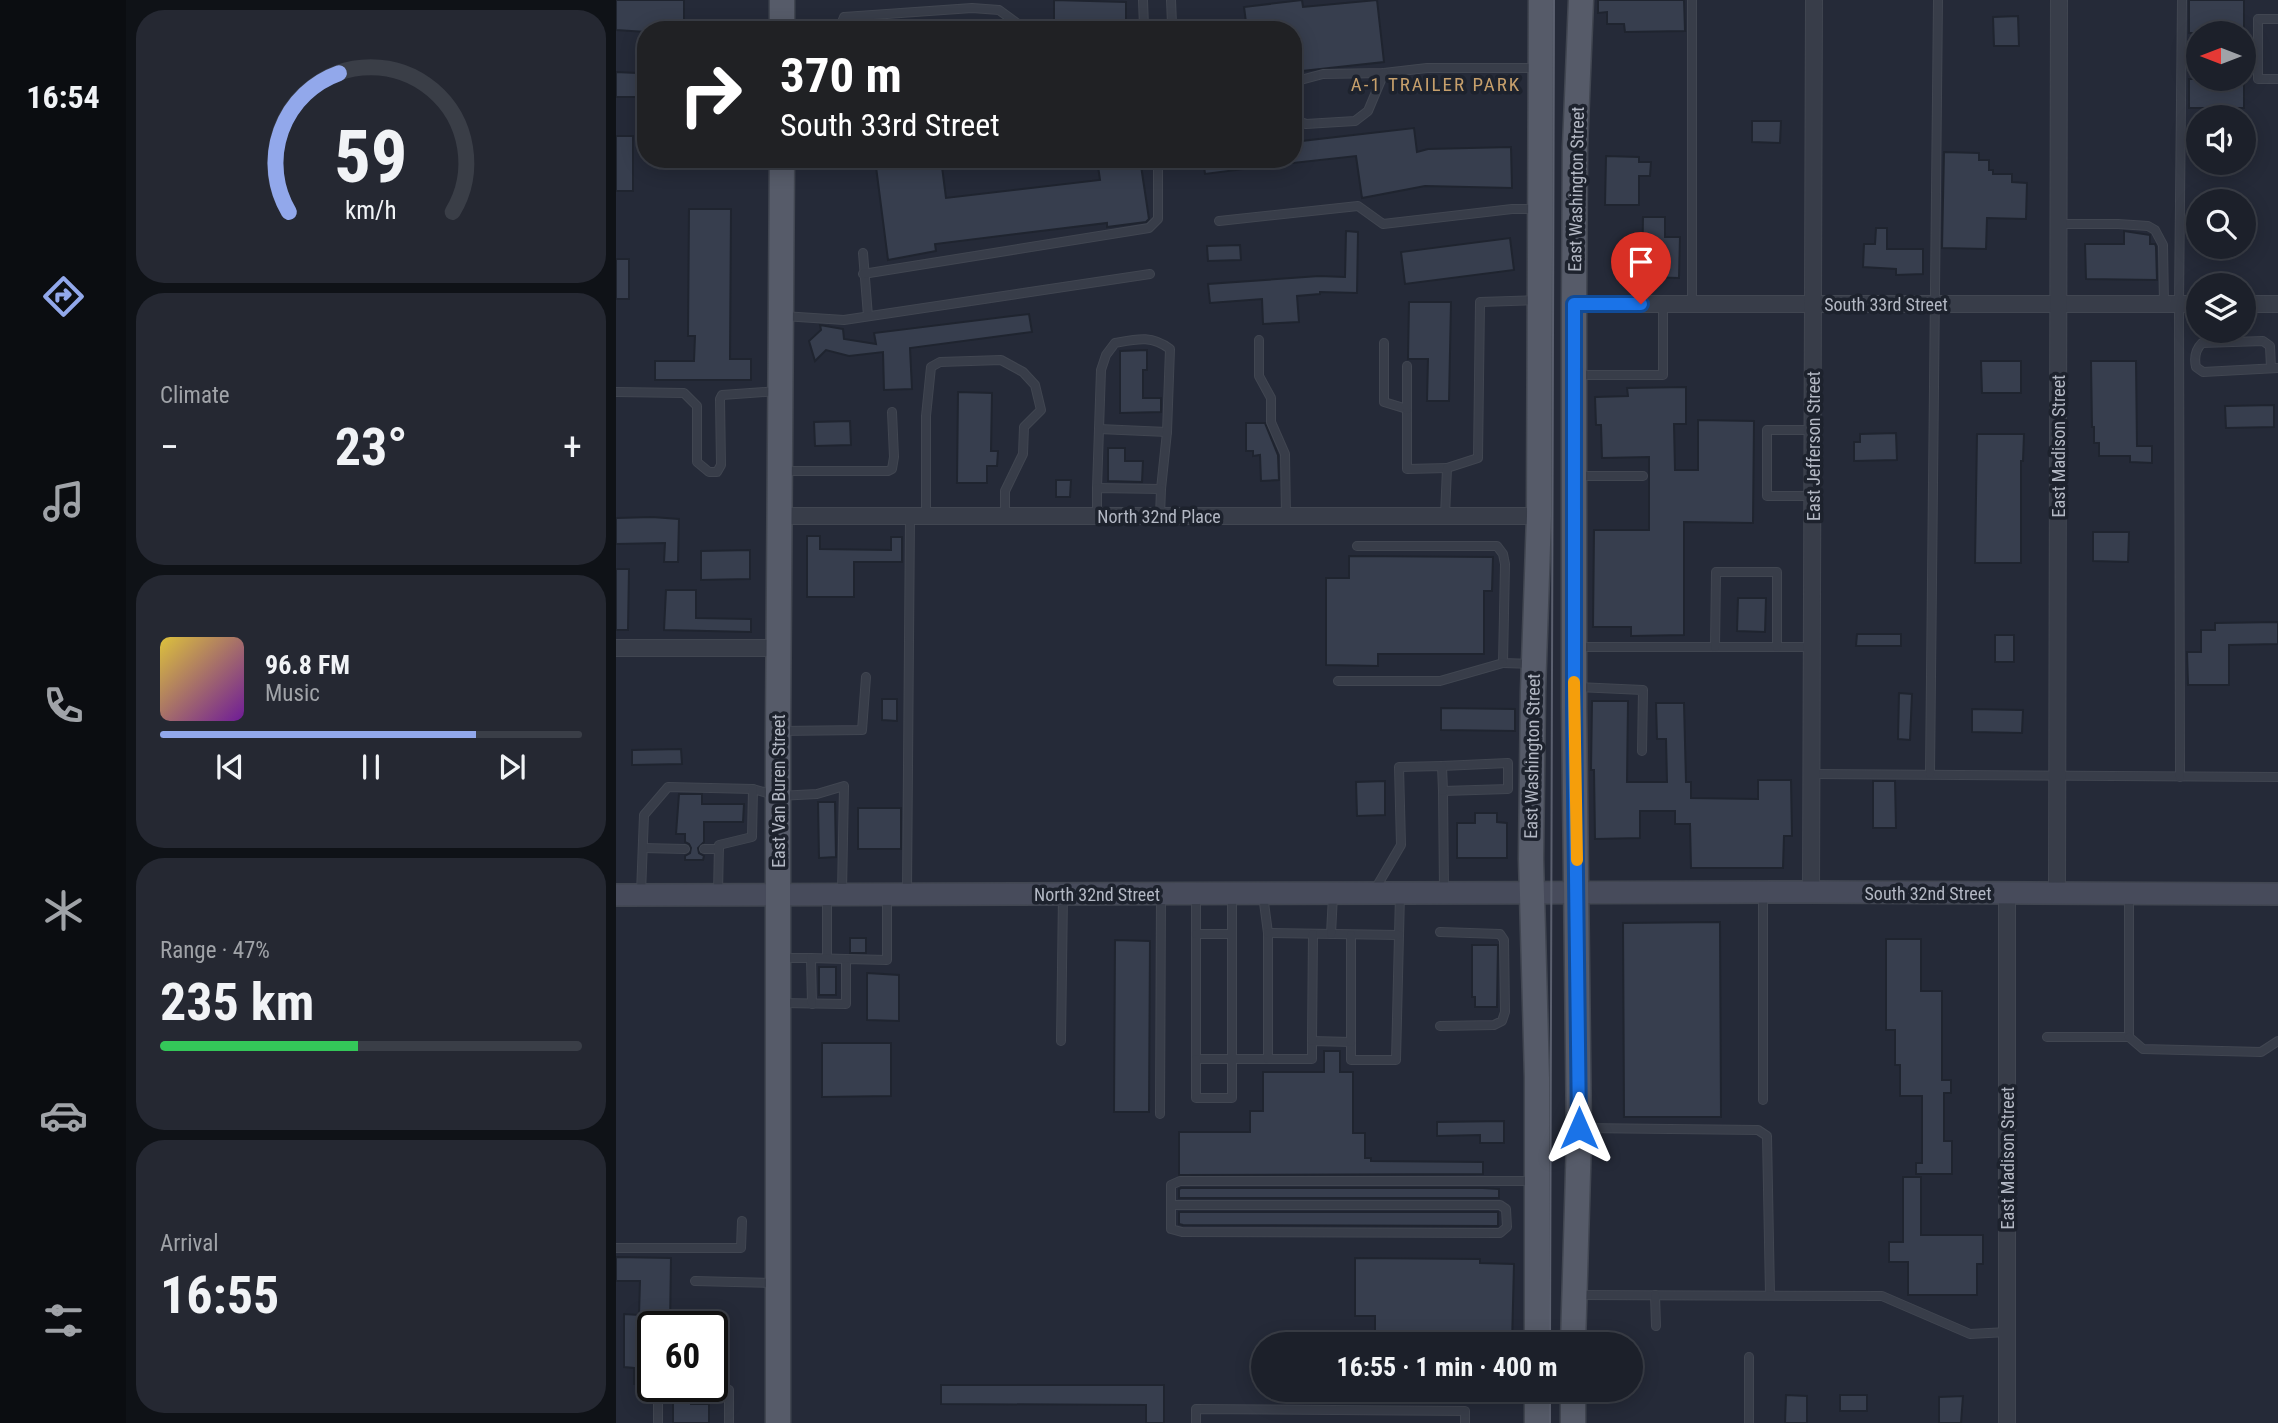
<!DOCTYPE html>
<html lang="en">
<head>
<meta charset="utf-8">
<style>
  body { margin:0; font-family:"Roboto Condensed",sans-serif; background:#252832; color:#f1f3f6; height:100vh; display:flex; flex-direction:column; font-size:26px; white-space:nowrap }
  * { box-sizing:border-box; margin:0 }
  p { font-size:23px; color:#a0a3a8 }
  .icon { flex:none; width:38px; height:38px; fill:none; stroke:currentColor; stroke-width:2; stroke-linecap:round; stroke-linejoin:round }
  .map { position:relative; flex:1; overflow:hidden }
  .side { display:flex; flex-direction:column; gap:10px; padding:10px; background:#0f1217; width:490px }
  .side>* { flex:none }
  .hud { position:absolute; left:21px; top:21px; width:665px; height:147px; border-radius:28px; box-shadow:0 4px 18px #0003,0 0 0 2px #3a3e47; background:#202124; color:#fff; overflow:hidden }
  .needle { width:46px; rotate:270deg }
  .controls { position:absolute; left:1570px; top:21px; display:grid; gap:14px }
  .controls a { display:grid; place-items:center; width:70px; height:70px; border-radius:50%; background:#1c202a; box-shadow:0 4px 18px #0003,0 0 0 2px #3a3e47; font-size:35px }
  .speed { position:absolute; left:21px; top:1311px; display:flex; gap:14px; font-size:35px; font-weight:700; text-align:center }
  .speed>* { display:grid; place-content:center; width:91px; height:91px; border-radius:50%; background:#1c202a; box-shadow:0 4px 18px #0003,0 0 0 2px #3a3e47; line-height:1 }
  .speed .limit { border:4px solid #111; border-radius:10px; background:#fff; color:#111 }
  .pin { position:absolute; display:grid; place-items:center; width:60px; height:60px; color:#fff; margin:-72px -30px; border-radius:50% 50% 50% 0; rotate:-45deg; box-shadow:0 0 7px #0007 }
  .pin .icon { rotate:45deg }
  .me { position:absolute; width:77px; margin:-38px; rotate:0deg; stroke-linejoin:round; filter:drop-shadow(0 0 5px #0008) }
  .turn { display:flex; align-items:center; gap:24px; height:147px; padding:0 28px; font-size:32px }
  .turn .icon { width:91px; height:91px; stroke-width:2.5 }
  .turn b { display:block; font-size:49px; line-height:60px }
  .big { font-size:52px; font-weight:700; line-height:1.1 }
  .side .widget { flex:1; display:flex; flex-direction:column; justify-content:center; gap:10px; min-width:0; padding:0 24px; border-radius:28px; background:#252832 }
  .side .dial { align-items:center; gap:0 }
  .dial svg { height:182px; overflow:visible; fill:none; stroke:#3a3e47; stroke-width:7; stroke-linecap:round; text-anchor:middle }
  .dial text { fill:#f1f3f6; stroke:none }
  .song { display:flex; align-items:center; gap:21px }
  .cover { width:84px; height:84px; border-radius:10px; background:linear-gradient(135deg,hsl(50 70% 55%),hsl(280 70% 35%)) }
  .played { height:7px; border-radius:4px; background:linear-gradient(90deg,#92a8eb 75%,#3a3e47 75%) }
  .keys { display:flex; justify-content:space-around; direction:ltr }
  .heat { display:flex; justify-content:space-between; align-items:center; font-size:38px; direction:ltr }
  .charge { height:10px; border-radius:5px; background:linear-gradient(90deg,#34c759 47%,#3a3e47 0) }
  .trip { position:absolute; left:635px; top:1332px; width:392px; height:70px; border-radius:35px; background:#1c202a; box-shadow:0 4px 18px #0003,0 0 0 2px #3a3e47; font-weight:700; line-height:70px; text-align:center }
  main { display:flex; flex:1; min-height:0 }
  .dock { display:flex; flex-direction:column; width:126px; justify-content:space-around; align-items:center; background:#0b0d11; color:#a0a3a8 }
  .dock .icon { width:49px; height:49px }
  .dock .active { color:#92a8eb }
  .dock b { font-size:32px; color:#f1f3f6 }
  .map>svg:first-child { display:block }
  .building { fill:#373e4e; stroke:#1f242f; stroke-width:2 }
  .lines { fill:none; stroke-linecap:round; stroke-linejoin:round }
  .lane-casing { stroke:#414651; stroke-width:10 }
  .street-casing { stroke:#414651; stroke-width:18 }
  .secondary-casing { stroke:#414651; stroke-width:24 }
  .primary-casing { stroke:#414651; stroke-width:27 }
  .lane { stroke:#383d49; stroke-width:8 }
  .street { stroke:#383d49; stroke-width:16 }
  .secondary { stroke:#474b5b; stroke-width:21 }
  .primary { stroke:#565b69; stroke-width:24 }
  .tram { stroke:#5b606f; stroke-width:2 }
  .route-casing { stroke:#114b97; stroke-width:18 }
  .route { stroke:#1a73e8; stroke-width:12 }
  .slow { stroke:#f59e0b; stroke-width:12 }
  .labels { text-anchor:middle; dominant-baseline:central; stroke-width:7; stroke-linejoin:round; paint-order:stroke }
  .street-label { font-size:18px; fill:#b3b8c4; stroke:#1d222d }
  .neighbourhood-label { font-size:19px; letter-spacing:2px; fill:#c7a06c; stroke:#1d222d }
</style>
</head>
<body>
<main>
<nav class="dock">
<b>16:54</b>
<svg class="icon active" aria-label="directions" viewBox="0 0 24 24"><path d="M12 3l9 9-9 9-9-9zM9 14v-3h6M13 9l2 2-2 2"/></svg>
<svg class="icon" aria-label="music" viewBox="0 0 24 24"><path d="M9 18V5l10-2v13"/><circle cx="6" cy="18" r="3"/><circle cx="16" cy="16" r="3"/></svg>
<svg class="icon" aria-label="phone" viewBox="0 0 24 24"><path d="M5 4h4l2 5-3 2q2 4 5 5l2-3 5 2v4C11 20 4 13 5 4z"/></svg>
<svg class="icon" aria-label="climate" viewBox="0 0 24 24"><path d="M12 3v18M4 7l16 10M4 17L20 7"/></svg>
<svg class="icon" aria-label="car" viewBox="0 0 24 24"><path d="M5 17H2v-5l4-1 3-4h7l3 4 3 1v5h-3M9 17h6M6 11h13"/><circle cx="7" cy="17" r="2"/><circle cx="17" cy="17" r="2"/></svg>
<svg class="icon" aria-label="filters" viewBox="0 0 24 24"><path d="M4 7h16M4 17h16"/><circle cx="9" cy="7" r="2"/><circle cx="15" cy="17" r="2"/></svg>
</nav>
<section class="side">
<div class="widget dial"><svg viewBox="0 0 100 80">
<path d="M14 69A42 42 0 1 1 86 69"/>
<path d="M14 69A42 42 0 0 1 36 8" stroke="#92a8eb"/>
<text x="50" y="56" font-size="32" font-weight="700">59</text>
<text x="50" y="72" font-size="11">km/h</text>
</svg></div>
<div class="widget"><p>Climate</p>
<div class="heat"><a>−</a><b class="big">23°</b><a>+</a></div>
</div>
<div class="widget">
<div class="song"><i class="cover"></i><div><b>96.8 FM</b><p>Music</p></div></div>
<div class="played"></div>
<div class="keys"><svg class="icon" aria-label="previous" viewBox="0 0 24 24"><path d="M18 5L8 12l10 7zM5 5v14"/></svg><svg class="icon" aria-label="pause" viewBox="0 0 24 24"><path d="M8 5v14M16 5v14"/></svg><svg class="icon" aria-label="next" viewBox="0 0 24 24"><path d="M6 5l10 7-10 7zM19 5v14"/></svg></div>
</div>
<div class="widget"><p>Range · 47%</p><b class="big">235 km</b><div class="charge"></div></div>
<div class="widget"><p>Arrival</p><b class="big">16:55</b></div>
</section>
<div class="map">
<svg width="1662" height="1423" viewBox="0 0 1662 1423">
  <rect width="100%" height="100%" fill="#252a38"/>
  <g class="building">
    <polygon points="0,0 68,0 68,30 30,30 30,32 0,30"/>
    <polygon points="438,0 510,2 510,30 438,28"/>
    <polygon points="686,0 687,7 761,0 768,62 677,72 677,30 631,30 628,7"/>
    <polygon points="982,0 1068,0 1069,31 1009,32 1008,24 991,24 991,12 982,13"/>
    <rect x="1573" y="0" width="55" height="33"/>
    <polygon points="1402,16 1403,46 1378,46 1377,17"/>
    <polygon points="0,72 21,73 21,97 0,97"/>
    <rect x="1573" y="79" width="55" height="29"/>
    <polygon points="1136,121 1165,121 1164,143 1136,142"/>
    <polygon points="798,128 801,152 812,149 895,147 896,188 809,186 746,198 740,156 677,163 677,142"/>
    <rect x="0" y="136" width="17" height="55"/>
    <polygon points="1328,152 1363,153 1363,160 1373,160 1373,170 1377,170 1377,174 1396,174 1396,182 1411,183 1410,219 1371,218 1370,249 1326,248"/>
    <polygon points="990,156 1023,157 1023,162 1035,162 1034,176 1023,176 1023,205 989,205"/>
    <polygon points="259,159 325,159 330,198 484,180 481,159 524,159 533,219 530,222 491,227 491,223 319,244 320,251 272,260"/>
    <polygon points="587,159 643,159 644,167 589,174"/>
    <polygon points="73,209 115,209 114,359 135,359 135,380 39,380 39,361 78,361 79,336 72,336"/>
    <polygon points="1027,217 1049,217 1049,237 1064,237 1063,278 1026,277"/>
    <polygon points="1260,228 1271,228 1271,249 1307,249 1307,274 1280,275 1280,269 1247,267 1248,244 1259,244"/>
    <polygon points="730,231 742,232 741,293 704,292 704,294 681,296 683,322 647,324 646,299 594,303 592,284 703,276 729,277"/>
    <polygon points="1508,231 1534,235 1534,244 1539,244 1540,247 1541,280 1470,279 1469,244 1508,244"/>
    <polygon points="894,238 898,270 789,284 785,252"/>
    <polygon points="624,245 625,260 592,261 591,246"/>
    <rect x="0" y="259" width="13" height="40"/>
    <polygon points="793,302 835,302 833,401 811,401 812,359 792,359"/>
    <polygon points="413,314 416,332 294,348 296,389 268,390 267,352 233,356 210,350 199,361 193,341 205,330 204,325 227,329 228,339 260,344 258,333"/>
    <polygon points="531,350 531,370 527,370 527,398 545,398 545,412 504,413 504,351"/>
    <polygon points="1365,361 1405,361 1405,393 1366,393"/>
    <polygon points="1475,361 1520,361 1521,446 1536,446 1536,463 1514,462 1514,456 1483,456 1483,443 1478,443 1478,427 1476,427"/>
    <polygon points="1070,387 1070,424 1058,424 1059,470 1082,470 1082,420 1138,421 1137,523 1068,522 1068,635 1015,636 1015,627 977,627 978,530 1033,530 1033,457 986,458 985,425 980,425 979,397 1012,396 1011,388"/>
    <polygon points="342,392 376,393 375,451 382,451 381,466 371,466 371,483 341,483"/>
    <polygon points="1658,405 1658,427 1610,428 1609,406"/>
    <polygon points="234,421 235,445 199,446 198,422"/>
    <polygon points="630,423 649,423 662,455 663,480 645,481 644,455 637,456 637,451 630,451"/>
    <polygon points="1280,433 1281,460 1238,461 1238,442 1244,442 1244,434"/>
    <polygon points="1361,434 1408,434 1407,461 1405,461 1405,563 1359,563"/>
    <polygon points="492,448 509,448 509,461 527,461 526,482 492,481"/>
    <polygon points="440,480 455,480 454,497 440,497"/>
    <polygon points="36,517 63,519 62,562 48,562 49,543 0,544 0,518"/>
    <polygon points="1477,532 1513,532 1512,562 1477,561"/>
    <polygon points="191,536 204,536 204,549 275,550 275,537 286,537 286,562 238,562 238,597 191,597"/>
    <polygon points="134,550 134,579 85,580 85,551"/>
    <polygon points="733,556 877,557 876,591 868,591 868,654 762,654 762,666 710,665 710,578 733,578"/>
    <polygon points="0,569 13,569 12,630 0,630"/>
    <polygon points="50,590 80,590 80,618 135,619 135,632 48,630"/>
    <polygon points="1122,598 1150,598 1149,632 1121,631"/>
    <polygon points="1662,622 1662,644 1613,645 1613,685 1572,685 1571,652 1585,652 1585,630 1599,630 1599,623"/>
    <polygon points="1241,634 1285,634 1285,646 1240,646"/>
    <rect x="1379" y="635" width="19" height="27"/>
    <polygon points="1283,693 1296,694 1294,740 1282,739"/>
    <polygon points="266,699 281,699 281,721 266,720"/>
    <polygon points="976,701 1012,701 1011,782 1051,782 1050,739 1041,739 1040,703 1068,703 1070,782 1075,782 1075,798 1142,799 1142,780 1175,780 1176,836 1168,836 1167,868 1075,868 1074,824 1059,824 1059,811 1024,811 1024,838 979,839 978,770 975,770"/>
    <polygon points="825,708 899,709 899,731 825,730"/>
    <polygon points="1356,709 1407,710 1406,733 1356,732"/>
    <polygon points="65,749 66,764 16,765 16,750"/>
    <polygon points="769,781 769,815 741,816 740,782"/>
    <polygon points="1257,781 1279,781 1280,828 1257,828"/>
    <polygon points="63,794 86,794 86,804 128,804 127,822 88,822 88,842 82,848 83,853 88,856 87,860 69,860 69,856 74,853 75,848 73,844 69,842 69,834 60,834"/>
    <polygon points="202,802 219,802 220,857 203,858"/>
    <rect x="242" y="808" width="43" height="41"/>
    <polygon points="859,813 881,813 881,822 891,823 891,858 841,858 841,823 859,823"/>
    <polygon points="1104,922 1105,1117 1008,1117 1007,923"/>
    <rect x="234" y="938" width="16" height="15"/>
    <polygon points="1270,939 1305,939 1305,991 1326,991 1326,1080 1335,1080 1335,1093 1328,1093 1328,1141 1336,1141 1336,1174 1300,1174 1300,1163 1306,1163 1306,1096 1284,1096 1284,1065 1279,1065 1279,1030 1270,1030"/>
    <polygon points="499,940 534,941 533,1112 498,1112"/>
    <polygon points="856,945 882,945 881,1007 859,1007 859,997 856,997"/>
    <rect x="203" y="967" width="17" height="28"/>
    <polygon points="251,973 283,975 283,1021 251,1020"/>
    <polygon points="206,1043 275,1043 275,1096 206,1097"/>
    <polygon points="708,1051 724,1051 724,1072 737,1072 737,1133 749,1133 749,1158 755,1158 755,1161 867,1162 867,1174 563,1175 563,1132 634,1132 634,1111 647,1111 647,1072 708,1072"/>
    <polygon points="888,1121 888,1143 864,1143 864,1135 821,1136 821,1122"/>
    <polygon points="1287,1177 1305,1177 1305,1235 1367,1235 1367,1264 1361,1264 1361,1295 1292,1295 1292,1262 1273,1262 1273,1242 1287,1242"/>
    <polygon points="565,1188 867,1188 883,1189 883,1198 563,1198 563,1189"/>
    <polygon points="563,1212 882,1212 882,1226 567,1225 563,1224"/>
    <polygon points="0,1257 55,1258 54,1326 37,1326 37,1384 18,1384 18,1368 8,1367 8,1314 23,1315 24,1281 0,1281"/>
    <polygon points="739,1258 864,1259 864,1263 898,1264 896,1344 881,1343 882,1331 759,1331 759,1316 739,1316"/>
    <polygon points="325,1385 548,1385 548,1423 530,1423 530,1405 325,1404"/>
    <polygon points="57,1386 75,1386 75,1404 93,1404 93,1423 57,1423"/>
    <polygon points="1170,1395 1191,1396 1191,1423 1169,1423"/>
    <rect x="1224" y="1395" width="27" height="16"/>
    <polygon points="1347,1396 1345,1423 1323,1423 1323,1397"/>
  </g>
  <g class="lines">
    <defs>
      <g id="lane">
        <polyline points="527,0 528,27 537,30"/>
        <polyline points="1662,19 1642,19 1642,79 1662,79"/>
        <polyline points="223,30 228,17 356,8 383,10 402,24 406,30"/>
        <polyline points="544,30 556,24 555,0"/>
        <polyline points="677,82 707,74 768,73 811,68 922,68"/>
        <polyline points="677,119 690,124 739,121 752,111 768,73"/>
        <polyline points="603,221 742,206 767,224 896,209 921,209"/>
        <polyline points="1443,224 1502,224 1532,226 1539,230 1547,245 1548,305"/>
        <polyline points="247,253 252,316"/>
        <polyline points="247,274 533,228 542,219 542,159"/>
        <polyline points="1076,304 1076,0"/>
        <polyline points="167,316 228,320 534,274"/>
        <polyline points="643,340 643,376 655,398 655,422 669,454 670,516"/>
        <polyline points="768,343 768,402 791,409 791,469 831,468"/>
        <polyline points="791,366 791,409"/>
        <path d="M1655,368L1654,346L1647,341L1586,343C1579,350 1578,358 1580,367L1587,372L1662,368"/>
        <polyline points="961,375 1047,375 1047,304"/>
        <polyline points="0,392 68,393 81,406 81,462 93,472 101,472 105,465 104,399 106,395 162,391"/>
        <polyline points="483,429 551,432"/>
        <polyline points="166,471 272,471 276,469 278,457 276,412"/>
        <polyline points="961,476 1027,476"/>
        <path d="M481,488L485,370L490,355L499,343C521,339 535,335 554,349L551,432L545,489"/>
        <polyline points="1197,496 1151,496 1151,430 1197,430"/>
        <polyline points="310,516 310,416 315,367 324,362 385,360 407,372 419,385 425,410 408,427 407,454 389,491 389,516"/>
        <polyline points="481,516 481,488 545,489 544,516"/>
        <polyline points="829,516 831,468 862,458 864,302 922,300"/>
        <polyline points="741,546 881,546 887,554 889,564 887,663 914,664"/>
        <polyline points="961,647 1196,647"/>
        <polyline points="1099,647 1100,572 1161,572 1161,647"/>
        <polyline points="722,681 824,681 887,663"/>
        <polyline points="961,687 1027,690 1026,751"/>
        <polyline points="165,731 246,730 250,677"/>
        <polyline points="826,766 892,763 892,789 827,791 828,891"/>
        <polyline points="1196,774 1662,777"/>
        <polyline points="1314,774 1322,0"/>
        <polyline points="1564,777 1563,304 1566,0"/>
        <polyline points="27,848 69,849"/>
        <polyline points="88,849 103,849"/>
        <polyline points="291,891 294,516"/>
        <polyline points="758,891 785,845 783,767 826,766 827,791"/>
        <polyline points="25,893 28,815 52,787 137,789 162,796 201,794 228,786 226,892"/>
        <polyline points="102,893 103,845 136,837 137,789"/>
        <polyline points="211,895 211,958"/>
        <polyline points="580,895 580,1059 652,1059"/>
        <polyline points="647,895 652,933 652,1059 696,1059 696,1041 735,1042 735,1060 780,1060 784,894"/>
        <polyline points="824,932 884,934 888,940 889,1012 886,1021 878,1025 824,1026"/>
        <polyline points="652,933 783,935"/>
        <polyline points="580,934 616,934"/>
        <polyline points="715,934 717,895"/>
        <polyline points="166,958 195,958"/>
        <polyline points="166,1003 230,1004 230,959 271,960 271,895"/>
        <polyline points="196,1004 195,958 230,959"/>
        <polyline points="1431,1037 1513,1037 1513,896"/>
        <polyline points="1513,1037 1527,1049 1645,1052 1662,1041"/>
        <polyline points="445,1041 447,895"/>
        <polyline points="696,1041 697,934"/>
        <polyline points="735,1042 735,935"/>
        <polyline points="580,1059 580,1098 616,1098 616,894"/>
        <polyline points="1147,1100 1147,893"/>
        <polyline points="544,1114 545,894"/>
        <polyline points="966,1128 1142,1130 1151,1136 1154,1295"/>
        <polyline points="555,1205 884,1205 890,1209 891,1227 884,1233 566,1232 555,1229 555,1185 564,1181 918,1181"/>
        <polyline points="0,1248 125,1248 126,1221"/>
        <polyline points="79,1281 160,1283"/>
        <polyline points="961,1295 1266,1296 1354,1334 1391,1332"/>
        <polyline points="1039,1295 1040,1326"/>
        <polyline points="113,1390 113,1423"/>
        <polyline points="42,1423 42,1395"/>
        <polyline points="580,1423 580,1409 849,1411 849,1423"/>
        <polyline points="1133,1423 1133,1357"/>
      </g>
      <g id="street">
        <polyline points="958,304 1582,304"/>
        <polyline points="1628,304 1662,304"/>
        <polyline points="163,516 923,516"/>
        <polyline points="0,648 162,648"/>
        <polyline points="1195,892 1198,0"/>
        <polyline points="1441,893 1443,0"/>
        <polyline points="1391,1423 1391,893"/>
      </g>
      <polyline id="secondary" points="0,895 1195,892 1662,894"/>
      <g id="primary">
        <polyline points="166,30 166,0"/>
        <polyline points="921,1344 921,1078 915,859 917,691 923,516 925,0"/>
        <polyline points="957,1344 963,1138 958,707 958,304 959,147 965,0"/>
        <polyline points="921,1390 921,1423"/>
        <polyline points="162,1423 162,731 166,159"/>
        <polyline points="957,1423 957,1390"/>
      </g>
    </defs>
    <use href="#lane" class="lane-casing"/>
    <use href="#street" class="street-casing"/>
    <use href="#secondary" class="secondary-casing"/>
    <use href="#primary" class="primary-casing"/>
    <use href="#lane" class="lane"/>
    <use href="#street" class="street"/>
    <use href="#secondary" class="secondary"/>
    <use href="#primary" class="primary"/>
    <g class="tram">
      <polyline points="934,1344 938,0"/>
      <polyline points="934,1423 934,1390"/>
    </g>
  </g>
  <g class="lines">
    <defs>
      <polyline id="route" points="963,1128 958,707 958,304 1025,304"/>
    </defs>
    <use href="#route" class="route-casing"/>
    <use href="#route" class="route"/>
    <polyline class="slow" points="958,682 961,860"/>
  </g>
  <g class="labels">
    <g class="street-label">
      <text transform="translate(960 189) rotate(-89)">East Washington Street</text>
      <text x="1270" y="304">South 33rd Street</text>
      <text transform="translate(1197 446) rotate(-90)">East Jefferson Street</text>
      <text transform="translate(1442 446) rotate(-90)">East Madison Street</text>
      <text x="543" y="516">North 32nd Place</text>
      <text transform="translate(916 756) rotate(-89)">East Washington Street</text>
      <text transform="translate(162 791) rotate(-90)">East Van Buren Street</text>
      <text x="1312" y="893">South 32nd Street</text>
      <text x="481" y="894">North 32nd Street</text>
      <text transform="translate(1391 1158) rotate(-90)">East Madison Street</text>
    </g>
    <g class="neighbourhood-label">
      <text x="820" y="84">A-1 TRAILER PARK</text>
    </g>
  </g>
</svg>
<div class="controls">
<a><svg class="needle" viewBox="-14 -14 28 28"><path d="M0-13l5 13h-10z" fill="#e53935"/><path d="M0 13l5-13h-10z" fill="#a0a3a8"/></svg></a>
<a><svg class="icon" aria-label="sound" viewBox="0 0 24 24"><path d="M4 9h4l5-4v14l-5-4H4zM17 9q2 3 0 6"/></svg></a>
<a><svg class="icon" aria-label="search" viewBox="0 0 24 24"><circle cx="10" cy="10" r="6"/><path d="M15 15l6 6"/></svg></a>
<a><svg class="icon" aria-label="layers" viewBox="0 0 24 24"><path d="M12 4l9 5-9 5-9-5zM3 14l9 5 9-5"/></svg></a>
</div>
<div class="speed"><div class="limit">60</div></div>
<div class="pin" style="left:1025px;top:304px;background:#d93025"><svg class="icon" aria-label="arrive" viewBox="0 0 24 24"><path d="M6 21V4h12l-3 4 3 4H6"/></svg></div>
<svg class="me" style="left:963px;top:1128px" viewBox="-20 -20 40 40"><path d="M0-17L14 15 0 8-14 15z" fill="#1a73e8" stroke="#fff" stroke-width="4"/></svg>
<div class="trip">16:55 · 1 min · 400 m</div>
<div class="hud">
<div class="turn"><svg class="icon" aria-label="right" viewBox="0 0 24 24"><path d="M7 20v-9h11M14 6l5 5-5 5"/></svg><div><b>370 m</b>South 33rd Street</div></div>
</div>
</div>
</main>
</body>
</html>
